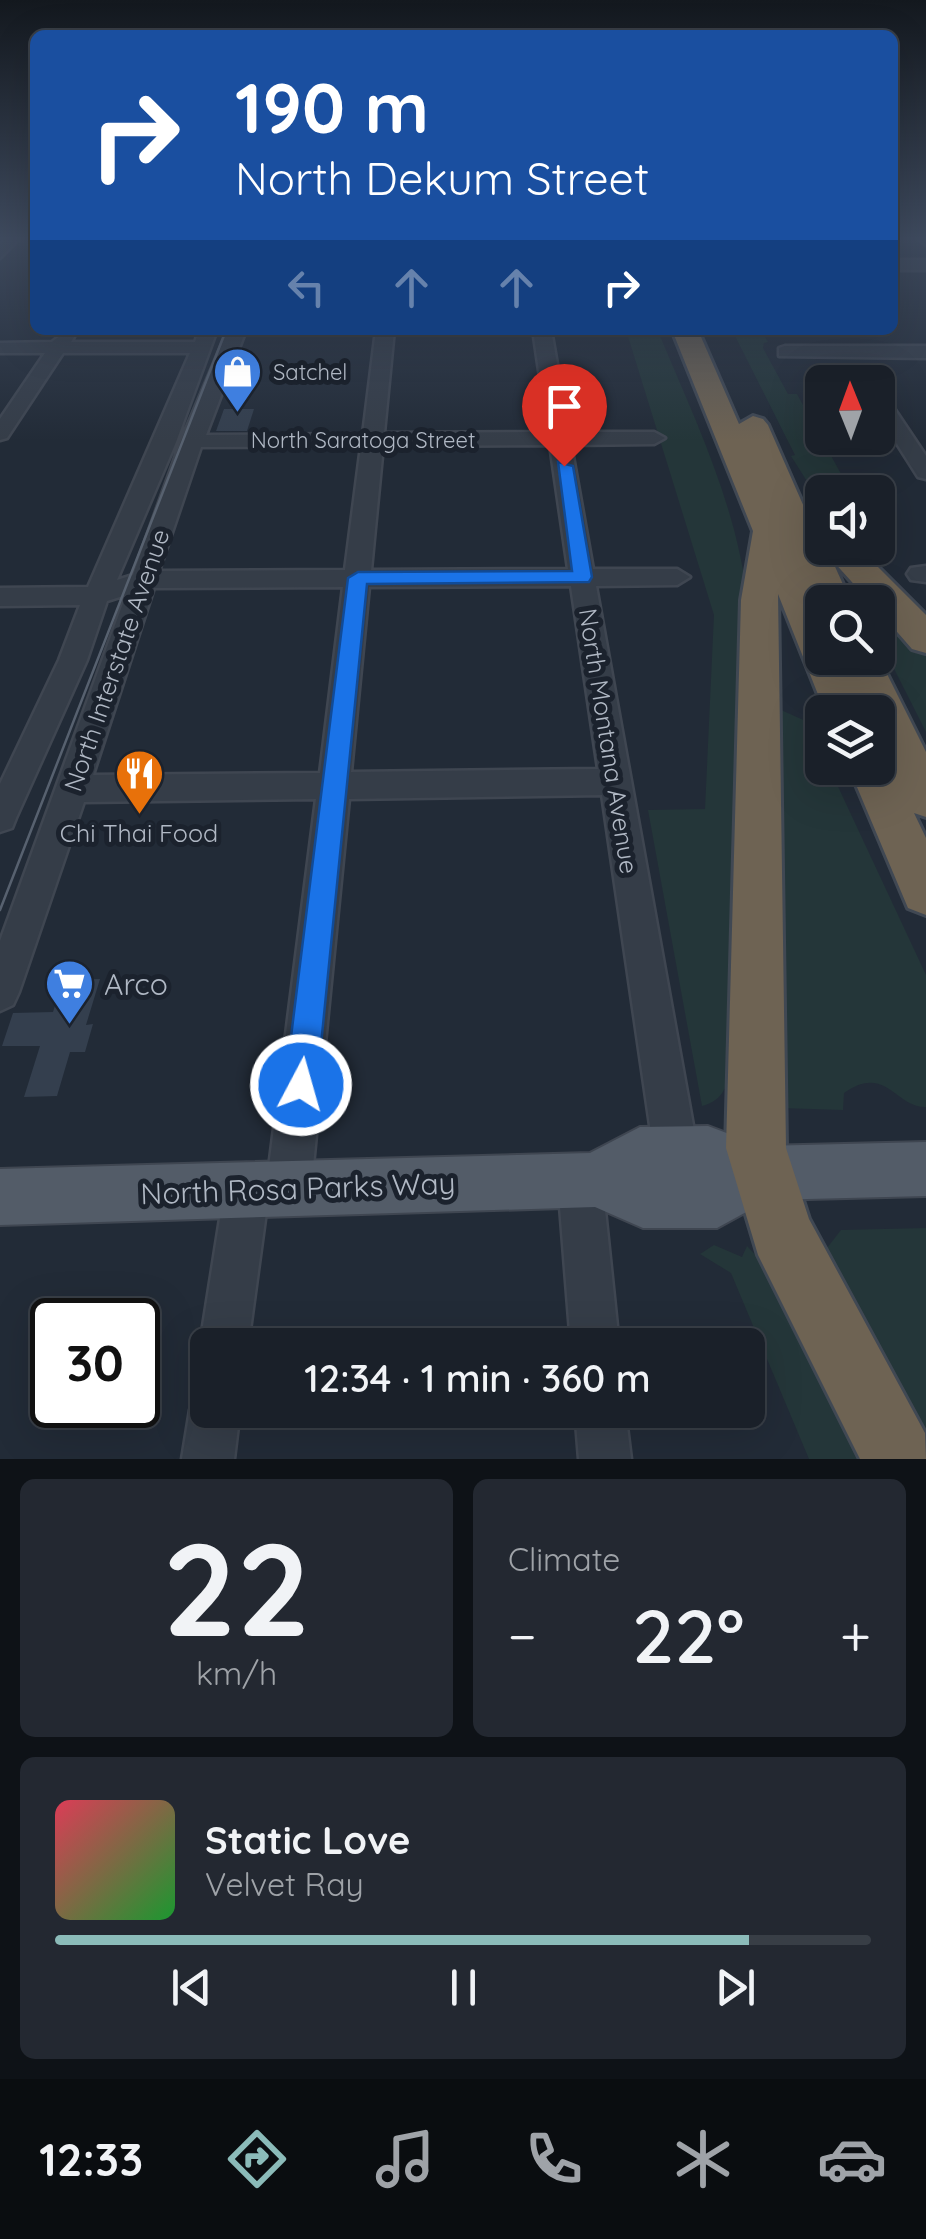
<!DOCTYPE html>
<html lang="en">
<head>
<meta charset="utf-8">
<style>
  body { margin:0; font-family:Quicksand,sans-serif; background:#232831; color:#f1f3f6; height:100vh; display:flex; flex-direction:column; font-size:38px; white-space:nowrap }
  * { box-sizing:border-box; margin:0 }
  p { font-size:32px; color:#9fa3a8 }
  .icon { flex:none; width:55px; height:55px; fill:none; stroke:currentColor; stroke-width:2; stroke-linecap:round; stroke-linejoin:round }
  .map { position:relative; height:1459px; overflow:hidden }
  .panel { display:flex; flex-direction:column; gap:20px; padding:20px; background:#0e1217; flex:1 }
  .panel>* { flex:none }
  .banner { position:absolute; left:30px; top:30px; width:868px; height:305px; border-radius:15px; box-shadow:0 10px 40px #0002,0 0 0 2px #383e46; background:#1a4fa0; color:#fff; overflow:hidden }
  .needle { width:65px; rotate:359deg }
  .buttons { position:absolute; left:805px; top:365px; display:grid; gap:20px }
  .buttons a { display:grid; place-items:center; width:90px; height:90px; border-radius:15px; background:#1a2029; box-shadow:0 10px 40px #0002,0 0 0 2px #383e46; font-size:50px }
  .speed { position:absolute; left:30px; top:1298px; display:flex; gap:20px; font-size:50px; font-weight:700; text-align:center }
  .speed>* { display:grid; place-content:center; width:130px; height:130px; border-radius:50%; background:#1a2029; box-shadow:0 10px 40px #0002,0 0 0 2px #383e46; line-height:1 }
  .speed .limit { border:5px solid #111; border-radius:15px; background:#fff; color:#111 }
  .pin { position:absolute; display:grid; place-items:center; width:85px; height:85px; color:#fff; margin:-102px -42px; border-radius:50% 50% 50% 0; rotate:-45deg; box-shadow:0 0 10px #0007 }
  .pin .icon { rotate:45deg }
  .me { position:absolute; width:110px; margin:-55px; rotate:6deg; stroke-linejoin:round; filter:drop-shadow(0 0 8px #0008) }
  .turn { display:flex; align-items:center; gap:35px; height:210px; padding:0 40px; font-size:45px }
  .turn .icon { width:130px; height:130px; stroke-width:2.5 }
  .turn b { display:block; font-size:70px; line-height:85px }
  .lanes { display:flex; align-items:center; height:95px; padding:0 40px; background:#0003; justify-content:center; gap:50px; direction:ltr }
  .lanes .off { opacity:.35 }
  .big { font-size:75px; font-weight:600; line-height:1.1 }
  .panel .card { flex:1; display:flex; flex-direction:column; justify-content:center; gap:15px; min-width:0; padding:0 35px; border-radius:15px; background:#232831 }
  .panel .dial { align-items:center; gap:0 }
  .dial b { font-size:130px; line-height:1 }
  .song { display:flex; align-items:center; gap:30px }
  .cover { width:120px; height:120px; border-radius:15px; background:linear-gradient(135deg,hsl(350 70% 55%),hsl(130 70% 35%)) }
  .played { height:10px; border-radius:5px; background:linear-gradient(90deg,#8bbbb9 85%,#383e46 85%) }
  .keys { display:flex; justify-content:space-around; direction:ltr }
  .heat { display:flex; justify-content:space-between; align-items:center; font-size:55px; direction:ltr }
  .panel .tiles { flex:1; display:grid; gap:20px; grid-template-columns:1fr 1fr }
  .card:last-child { grid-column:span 2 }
  .trip { position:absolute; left:190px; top:1328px; width:575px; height:100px; border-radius:15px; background:#1a2029; box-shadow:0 10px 40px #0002,0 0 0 2px #383e46; font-weight:600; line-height:100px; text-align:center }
  .dock { display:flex; height:160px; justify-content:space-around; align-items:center; background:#0a0d10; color:#9fa3a8 }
  .dock .icon { width:70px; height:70px }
  .dock .on { color:#8bbbb9 }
  .dock b { font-size:45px; color:#f1f3f6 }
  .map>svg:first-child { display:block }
  .green { fill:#243639 }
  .building { fill:#343f4e }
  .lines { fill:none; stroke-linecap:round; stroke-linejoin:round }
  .minor-casing { stroke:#3f4651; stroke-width:5 }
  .major-casing { stroke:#3f4651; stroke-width:4 }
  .highway-casing { stroke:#404853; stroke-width:6 }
  .minor { fill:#353d48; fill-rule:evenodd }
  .major { fill:#535c68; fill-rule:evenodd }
  .highway { fill:#6e6353; fill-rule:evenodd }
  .tram { stroke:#57616f; stroke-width:2.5 }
  .route { fill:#1a73e8; stroke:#114b97; stroke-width:2.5 }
  .labels { text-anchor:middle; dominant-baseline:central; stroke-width:10; stroke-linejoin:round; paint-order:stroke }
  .far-poi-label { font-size:22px; fill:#b0b8c4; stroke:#1b222d; text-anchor:start }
  .far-street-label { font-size:22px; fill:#b0b8c4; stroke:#1b222d }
  .street-label { font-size:25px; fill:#b0b8c4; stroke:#1b222d }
  .poi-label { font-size:25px; fill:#b0b8c4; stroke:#1b222d }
  .near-poi-label { font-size:30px; fill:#b0b8c4; stroke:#1b222d; text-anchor:start }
  .near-street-label { font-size:30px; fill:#b0b8c4; stroke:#1b222d }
</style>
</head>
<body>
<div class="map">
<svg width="926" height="1459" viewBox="0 0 926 1459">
  <rect width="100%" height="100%" fill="#222b37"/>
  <g class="green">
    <path d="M626,330H664L666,335L660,336C697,424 739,511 748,606L731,1070C726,1088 722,1101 702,1106L648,810L705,809L714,615Z"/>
    <polygon points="732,330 761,330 768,342 764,343 763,348 788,394 797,394 851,492 822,492 822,505 791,456 795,455"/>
    <polygon points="896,624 926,654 926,732 878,637 878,625"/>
    <path d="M779,709L821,728L822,768H834V778L926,975V1107C896,1108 886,1063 844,1093L843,1110L780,1108Z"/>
    <polygon points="926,1228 926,1447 830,1271 827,1248 841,1230"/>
    <polygon points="714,1245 742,1257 747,1246 781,1282 878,1459 809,1459 731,1273 700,1254"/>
  </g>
  <g class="building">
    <polygon points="224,409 254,409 247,431 216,431"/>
    <polygon points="100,979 86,1025 93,1024 85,1052 70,1052 57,1096 24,1097 40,1046 2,1046 13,1013 53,1012 63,980"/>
  </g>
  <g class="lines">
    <defs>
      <g id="minor">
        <polygon points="7,236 22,236 0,258 0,244"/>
        <polygon points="915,236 926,236 926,245"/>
        <rect x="892" y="260" width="34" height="10"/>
        <path d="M199,330H217L176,442L117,580L133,575L181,441L228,330H246L206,435L363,434L376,330H394L384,433L548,432L533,330H551L569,432H654L665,438L654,444L571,445L593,569H677L690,577L677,585L596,586L698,1153L691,1168L676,1175L661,1168L654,1153L602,795L349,799L311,1186L305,1202L289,1208L273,1202L269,1190L248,1345H208V1363L200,1345L225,1187L231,1171L247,1165L263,1171L267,1183L316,799L84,802L19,992L13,1005L0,1011V941L126,595L107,601L87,660L16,818L12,828L0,832V784L59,660L80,605L0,606V588L88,587L190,353H63L7,438L0,440V419L45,353H0V343L52,342L65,332L74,337L71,342H195ZM550,445L568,569L371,570L383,446ZM361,446L345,570L159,571L201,447ZM571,586L598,769L351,772L369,587ZM343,587L320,773L93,775L154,588Z"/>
        <polygon points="785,346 926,346 926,358 779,356 779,348"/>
        <polygon points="878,393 885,395 926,456 926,479 918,477 878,414"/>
        <polygon points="926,566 926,582 911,580 907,574 911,568"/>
        <polygon points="580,1159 596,1165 602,1181 619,1345 571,1345 558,1181 564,1165"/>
        <polygon points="208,1388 208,1410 240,1410 234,1459 182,1459 190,1410 197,1392"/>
        <polygon points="575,1410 625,1410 631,1459 579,1459"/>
      </g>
      <polygon id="major" points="708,1126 761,1146 926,1142 926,1196 768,1200 717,1228 643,1228 595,1207 0,1225 0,1169 590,1153 640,1127"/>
      <polygon id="highway" points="672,330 698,330 739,424 753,416 763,419 768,425 822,548 859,548 926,615 926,653 912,649 878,610 878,602 870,602 832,560 851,602 822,602 822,658 878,656 926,752 926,817 914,813 926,838 926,915 908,908 849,768 878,768 878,752 883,754 878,742 878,712 825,712 778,594 786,1148 809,1219 925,1433 926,1459 860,1459 758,1255 726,1148 741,600 753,531"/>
    </defs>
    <use href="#minor" class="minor-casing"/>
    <use href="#major" class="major-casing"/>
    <use href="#highway" class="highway-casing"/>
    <use href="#minor" class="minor"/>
    <use href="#major" class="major"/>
    <use href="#highway" class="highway"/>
    <polyline class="tram" points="0,910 226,330"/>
  </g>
  <linearGradient id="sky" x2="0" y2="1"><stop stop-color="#13181e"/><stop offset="0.54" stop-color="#3e4a5e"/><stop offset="1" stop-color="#3e4a5e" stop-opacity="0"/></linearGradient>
  <rect width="926" height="441" fill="url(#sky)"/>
  <polygon class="route" points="558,462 573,466 592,577 589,582 367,584 317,1085 312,1096 301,1100 290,1096 285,1085 348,578 358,572 572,571"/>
  <defs>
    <symbol id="shop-pin" viewBox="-11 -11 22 30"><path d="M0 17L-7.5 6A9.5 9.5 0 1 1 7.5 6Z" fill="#3f7fe0" stroke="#1b222d"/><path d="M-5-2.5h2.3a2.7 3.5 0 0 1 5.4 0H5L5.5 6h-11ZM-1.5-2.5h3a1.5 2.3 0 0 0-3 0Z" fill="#fff"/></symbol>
    <symbol id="restaurant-pin" viewBox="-11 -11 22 30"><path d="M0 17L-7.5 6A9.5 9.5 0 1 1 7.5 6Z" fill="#e8710a" stroke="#1b222d"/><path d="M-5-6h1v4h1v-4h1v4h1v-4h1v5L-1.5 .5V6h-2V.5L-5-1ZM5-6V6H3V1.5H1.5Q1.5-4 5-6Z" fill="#fff"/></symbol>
    <symbol id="supermarket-pin" viewBox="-11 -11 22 30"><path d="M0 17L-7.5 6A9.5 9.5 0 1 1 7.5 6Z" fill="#3f7fe0" stroke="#1b222d"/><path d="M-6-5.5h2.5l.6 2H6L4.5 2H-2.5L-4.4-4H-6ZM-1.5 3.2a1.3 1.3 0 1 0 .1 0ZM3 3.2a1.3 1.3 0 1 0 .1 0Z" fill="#fff"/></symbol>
  </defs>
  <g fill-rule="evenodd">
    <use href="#shop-pin" x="210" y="344" width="55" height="75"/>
    <use href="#restaurant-pin" x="112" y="746" width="55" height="75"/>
    <use href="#supermarket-pin" x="42" y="956" width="55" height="75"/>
  </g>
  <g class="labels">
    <g class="far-poi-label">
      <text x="273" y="372">Satchel</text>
    </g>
    <g class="far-street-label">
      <text x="363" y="440">North Saratoga Street</text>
    </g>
    <g class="street-label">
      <text transform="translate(116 660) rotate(-71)">North Interstate Avenue</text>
      <text transform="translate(609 741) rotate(81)">North Montana Avenue</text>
    </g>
    <g class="poi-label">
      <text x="139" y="832">Chi Thai Food</text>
    </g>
    <g class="near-poi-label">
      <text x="104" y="984">Arco</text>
    </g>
    <g class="near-street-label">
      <text transform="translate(298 1188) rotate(-2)">North Rosa Parks Way</text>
    </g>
  </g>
</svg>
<div class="buttons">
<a><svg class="needle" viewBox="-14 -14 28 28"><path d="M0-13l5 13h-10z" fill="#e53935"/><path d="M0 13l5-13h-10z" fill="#9fa3a8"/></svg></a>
<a><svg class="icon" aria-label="sound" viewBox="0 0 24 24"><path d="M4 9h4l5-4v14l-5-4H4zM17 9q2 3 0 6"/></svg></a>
<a><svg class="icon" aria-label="search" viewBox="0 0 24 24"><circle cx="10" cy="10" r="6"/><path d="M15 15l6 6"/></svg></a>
<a><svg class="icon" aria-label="layers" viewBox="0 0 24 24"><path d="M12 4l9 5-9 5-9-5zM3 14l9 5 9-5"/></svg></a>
</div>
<div class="speed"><div class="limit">30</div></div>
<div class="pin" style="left:564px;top:466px;background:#d93025"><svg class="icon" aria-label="arrive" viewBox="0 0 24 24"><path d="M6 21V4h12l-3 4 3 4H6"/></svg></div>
<svg class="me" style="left:301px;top:1085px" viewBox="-20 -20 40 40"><circle r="17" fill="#1a73e8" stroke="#fff" stroke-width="3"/><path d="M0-11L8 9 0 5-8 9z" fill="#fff"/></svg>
<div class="trip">12:34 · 1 min · 360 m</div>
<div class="banner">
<div class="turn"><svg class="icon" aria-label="right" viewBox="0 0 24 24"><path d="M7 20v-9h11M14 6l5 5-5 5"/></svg><div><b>190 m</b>North Dekum Street</div></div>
<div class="lanes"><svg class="icon off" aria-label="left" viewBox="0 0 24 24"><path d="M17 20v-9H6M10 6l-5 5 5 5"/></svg><svg class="icon off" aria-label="ahead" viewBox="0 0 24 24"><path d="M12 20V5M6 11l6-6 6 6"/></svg><svg class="icon off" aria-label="ahead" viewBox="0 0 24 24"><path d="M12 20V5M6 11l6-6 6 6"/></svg><svg class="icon" aria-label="right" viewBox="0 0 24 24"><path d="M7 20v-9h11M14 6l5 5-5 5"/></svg></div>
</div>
</div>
<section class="panel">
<div class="tiles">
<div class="card dial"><b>22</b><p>km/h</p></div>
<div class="card"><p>Climate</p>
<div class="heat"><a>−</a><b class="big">22°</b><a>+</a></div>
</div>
<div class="card">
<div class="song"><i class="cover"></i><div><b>Static Love</b><p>Velvet Ray</p></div></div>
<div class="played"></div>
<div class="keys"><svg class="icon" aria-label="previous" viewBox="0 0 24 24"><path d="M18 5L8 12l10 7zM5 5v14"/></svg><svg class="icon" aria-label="pause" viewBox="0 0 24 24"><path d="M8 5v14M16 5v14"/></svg><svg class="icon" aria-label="next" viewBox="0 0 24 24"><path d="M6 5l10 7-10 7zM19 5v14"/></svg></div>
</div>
</div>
</section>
<nav class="dock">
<b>12:33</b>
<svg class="icon on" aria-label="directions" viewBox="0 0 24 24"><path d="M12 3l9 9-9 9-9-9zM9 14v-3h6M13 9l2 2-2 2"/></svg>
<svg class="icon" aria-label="music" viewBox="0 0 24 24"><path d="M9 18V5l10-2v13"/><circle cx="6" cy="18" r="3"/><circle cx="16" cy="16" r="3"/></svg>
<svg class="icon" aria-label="phone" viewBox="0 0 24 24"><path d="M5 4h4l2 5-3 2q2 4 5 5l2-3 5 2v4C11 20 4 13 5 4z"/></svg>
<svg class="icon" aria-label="climate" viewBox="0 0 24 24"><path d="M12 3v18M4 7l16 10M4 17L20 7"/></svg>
<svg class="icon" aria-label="car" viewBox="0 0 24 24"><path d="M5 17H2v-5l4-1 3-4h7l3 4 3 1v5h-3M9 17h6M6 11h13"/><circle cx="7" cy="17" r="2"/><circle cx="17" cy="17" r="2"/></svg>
</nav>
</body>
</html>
